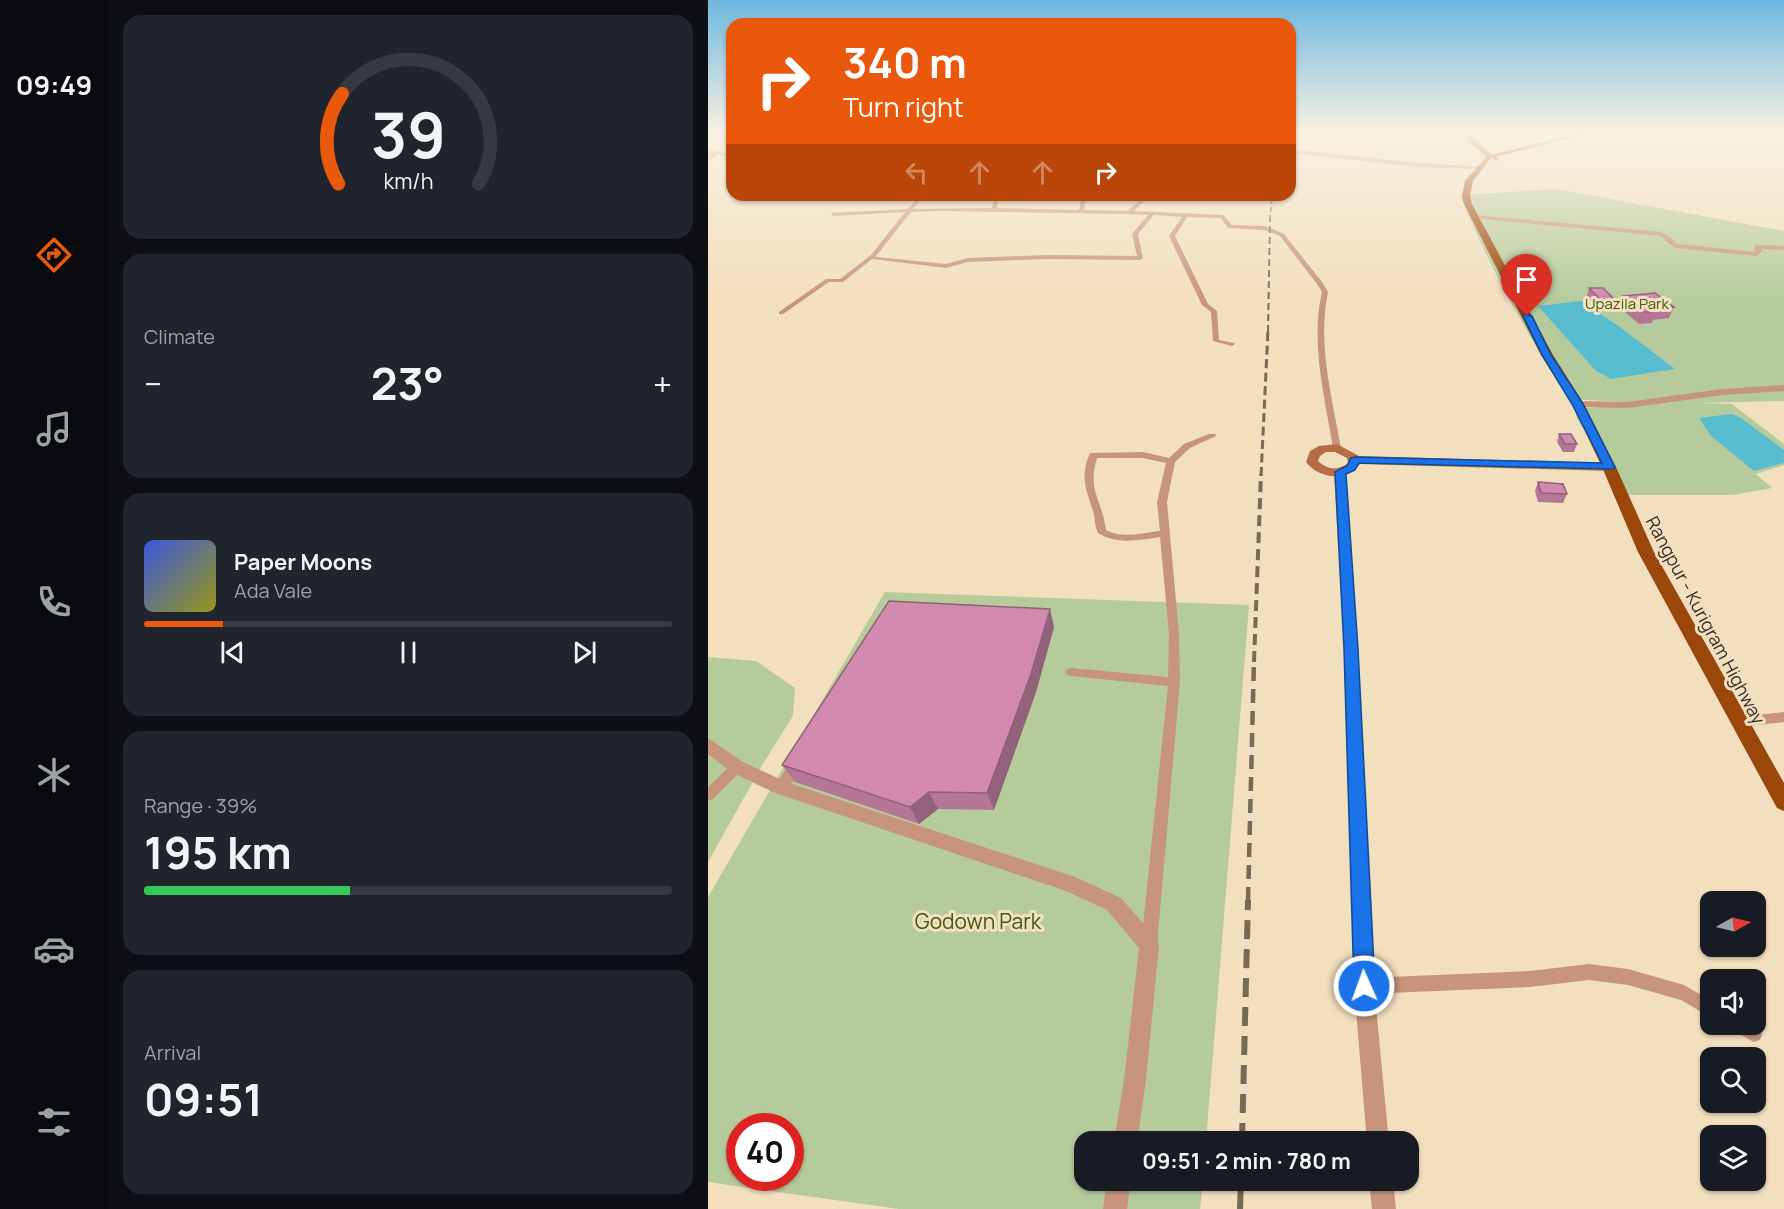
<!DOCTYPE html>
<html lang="en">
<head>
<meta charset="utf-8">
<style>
  body { margin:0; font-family:Manrope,sans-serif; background:#20242c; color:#f1f3f6; height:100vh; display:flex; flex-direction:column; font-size:22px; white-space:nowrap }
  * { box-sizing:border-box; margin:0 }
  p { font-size:20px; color:#9ea1a6 }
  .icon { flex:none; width:33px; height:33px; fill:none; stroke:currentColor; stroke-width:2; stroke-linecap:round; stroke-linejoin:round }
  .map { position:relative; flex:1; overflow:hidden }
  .sheet { display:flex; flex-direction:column; gap:15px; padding:15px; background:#0d0f14; width:600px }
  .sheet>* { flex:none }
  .hud { position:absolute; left:18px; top:18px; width:570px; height:183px; border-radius:18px; box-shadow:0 2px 4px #0004; background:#ea580c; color:#fff; overflow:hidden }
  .needle { width:39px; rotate:82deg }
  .buttons { position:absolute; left:992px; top:891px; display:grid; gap:12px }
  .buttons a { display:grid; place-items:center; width:66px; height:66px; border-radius:12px; background:#171b24; box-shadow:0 2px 4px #0004; font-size:30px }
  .speed { position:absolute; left:18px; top:1113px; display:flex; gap:12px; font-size:30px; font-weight:700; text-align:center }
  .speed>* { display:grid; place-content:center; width:78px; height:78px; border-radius:50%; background:#171b24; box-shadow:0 2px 4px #0004; line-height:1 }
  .speed .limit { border:9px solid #d22; background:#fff; color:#111 }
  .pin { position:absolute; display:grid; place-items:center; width:51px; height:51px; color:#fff; margin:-62px -26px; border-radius:50% 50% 50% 0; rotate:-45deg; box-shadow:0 0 6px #0007 }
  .pin .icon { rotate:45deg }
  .me { position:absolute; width:66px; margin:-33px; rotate:358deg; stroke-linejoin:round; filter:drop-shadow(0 0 4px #0008) }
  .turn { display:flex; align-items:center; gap:21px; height:126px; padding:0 18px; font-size:27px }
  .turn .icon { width:78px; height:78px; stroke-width:2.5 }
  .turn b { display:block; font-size:42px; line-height:51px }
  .lanes { display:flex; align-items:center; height:57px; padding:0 18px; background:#0003; justify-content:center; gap:30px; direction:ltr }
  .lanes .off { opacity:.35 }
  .big { font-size:45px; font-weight:700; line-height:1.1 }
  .sheet .card { flex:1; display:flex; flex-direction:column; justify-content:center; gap:9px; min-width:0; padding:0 21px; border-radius:18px; background:#20242c }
  .sheet .dial { align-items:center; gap:0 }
  .dial svg { height:156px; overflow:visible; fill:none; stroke:#363941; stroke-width:7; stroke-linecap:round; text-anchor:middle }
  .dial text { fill:#f1f3f6; stroke:none }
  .song { display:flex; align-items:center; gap:18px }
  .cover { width:72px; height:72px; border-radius:9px; background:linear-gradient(135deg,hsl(230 70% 55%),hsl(60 70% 35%)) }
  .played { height:6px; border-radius:3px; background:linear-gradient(90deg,#ea580c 15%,#363941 15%) }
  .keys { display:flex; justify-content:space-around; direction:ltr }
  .heat { display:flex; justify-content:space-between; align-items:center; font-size:33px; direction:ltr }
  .charge { height:9px; border-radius:4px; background:linear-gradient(90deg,#34c759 39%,#363941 0) }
  .trip { position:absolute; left:366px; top:1131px; width:345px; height:60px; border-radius:18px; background:#171b24; box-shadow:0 2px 4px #0004; font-weight:700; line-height:60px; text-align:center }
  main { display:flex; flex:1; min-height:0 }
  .tab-bar { display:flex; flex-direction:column; width:108px; justify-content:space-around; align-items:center; background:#090b0e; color:#9ea1a6 }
  .tab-bar .icon { width:42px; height:42px }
  .tab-bar .on { color:#ea580c }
  .tab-bar b { font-size:27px; color:#f1f3f6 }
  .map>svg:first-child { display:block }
  .green { fill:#b6cb9c; fill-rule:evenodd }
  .water { fill:#58becf }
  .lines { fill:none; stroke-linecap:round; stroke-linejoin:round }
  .minor { fill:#c7957b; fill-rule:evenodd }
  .tertiary { fill:#c7957b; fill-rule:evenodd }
  .secondary { fill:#b66d46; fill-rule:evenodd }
  .primary { fill:#a74f14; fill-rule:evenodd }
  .trunk { fill:#9b460a; fill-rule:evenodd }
  .rail-far5 { stroke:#766b57; stroke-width:1.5; stroke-dasharray:5 3; stroke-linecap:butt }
  .rail-far4 { stroke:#766b57; stroke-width:2; stroke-dasharray:7 4; stroke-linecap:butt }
  .rail-far3 { stroke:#766b57; stroke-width:3; stroke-dasharray:9 4.5; stroke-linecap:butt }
  .rail-far2 { stroke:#766b57; stroke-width:4; stroke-dasharray:11 6; stroke-linecap:butt }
  .rail-far1 { stroke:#766b57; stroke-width:4.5; stroke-dasharray:14 8; stroke-linecap:butt }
  .rail { stroke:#766b57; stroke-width:6; stroke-dasharray:19 10; stroke-linecap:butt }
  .wall { fill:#b47796 }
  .shaded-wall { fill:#92617a }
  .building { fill:#d18aae; stroke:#92617a; stroke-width:1.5 }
  .route { fill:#1a73e8; stroke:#114b97; stroke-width:1.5 }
  .labels { text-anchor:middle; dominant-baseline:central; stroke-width:6; stroke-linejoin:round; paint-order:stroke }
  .far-park-label { font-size:15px; fill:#3f590f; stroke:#f2dfbe }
  .street-label { font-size:18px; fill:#352e21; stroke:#f2dfbe }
  .near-park-label { font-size:21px; fill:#3f590f; stroke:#f2dfbe }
</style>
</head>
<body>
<main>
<nav class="tab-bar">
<b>09:49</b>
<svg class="icon on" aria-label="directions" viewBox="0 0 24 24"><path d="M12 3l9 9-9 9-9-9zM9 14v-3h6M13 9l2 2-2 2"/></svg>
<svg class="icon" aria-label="music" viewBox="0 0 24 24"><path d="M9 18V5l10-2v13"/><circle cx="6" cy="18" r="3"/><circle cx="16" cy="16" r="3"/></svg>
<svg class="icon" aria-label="phone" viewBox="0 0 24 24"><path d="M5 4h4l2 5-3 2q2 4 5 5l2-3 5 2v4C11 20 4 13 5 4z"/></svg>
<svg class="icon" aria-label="climate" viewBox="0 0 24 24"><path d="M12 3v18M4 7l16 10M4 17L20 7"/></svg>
<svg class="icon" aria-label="car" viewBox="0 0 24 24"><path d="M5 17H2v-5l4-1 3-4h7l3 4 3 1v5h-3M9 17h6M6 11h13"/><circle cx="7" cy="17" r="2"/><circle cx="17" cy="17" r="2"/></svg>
<svg class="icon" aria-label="filters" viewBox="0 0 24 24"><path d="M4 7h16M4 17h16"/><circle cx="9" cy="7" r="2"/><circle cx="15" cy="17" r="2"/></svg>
</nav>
<section class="sheet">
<div class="card dial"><svg viewBox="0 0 100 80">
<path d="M14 69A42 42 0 1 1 86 69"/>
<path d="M14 69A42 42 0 0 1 16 23" stroke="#ea580c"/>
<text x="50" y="56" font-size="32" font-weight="700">39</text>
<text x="50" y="72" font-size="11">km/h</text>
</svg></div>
<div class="card"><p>Climate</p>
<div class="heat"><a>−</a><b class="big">23°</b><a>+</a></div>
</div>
<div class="card">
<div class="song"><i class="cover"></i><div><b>Paper Moons</b><p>Ada Vale</p></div></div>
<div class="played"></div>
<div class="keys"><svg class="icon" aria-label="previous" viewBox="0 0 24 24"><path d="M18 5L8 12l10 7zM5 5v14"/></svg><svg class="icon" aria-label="pause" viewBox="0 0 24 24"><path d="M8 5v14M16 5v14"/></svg><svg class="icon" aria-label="next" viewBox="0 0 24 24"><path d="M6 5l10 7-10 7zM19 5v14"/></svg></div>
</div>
<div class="card"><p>Range · 39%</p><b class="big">195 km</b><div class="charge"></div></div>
<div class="card"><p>Arrival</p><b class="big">09:51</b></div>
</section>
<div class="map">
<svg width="1076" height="1209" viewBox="0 0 1076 1209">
  <rect width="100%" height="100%" fill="#f2dfbe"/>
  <g class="green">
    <path d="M848,189L1076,231V401L988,403L1024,404L1076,444V465L1048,474L1064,488L1025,495H917L869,419L867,409L936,403L860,399C820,334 780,266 752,195Z"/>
    <path d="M177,592L541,605L498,1141L376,1142V1180L495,1181L492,1209H191L0,1182V897ZM32,1126H82V1178H32Z"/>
    <polygon points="0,657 48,661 87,688 85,716 56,762 0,862"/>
  </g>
  <g class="water">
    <polygon points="873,301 912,327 967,369 903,379 887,370 830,306"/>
    <polygon points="1023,414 1033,418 1076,450 1076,463 1046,471 1003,436 991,418"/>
  </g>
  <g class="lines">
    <g class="minor">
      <polygon points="8,152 12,153 0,161 0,158"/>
      <path d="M212,195H217L205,209L284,208L286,195H290L289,208L371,210L374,195H378L376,210L420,211L437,195H442L426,211L515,215L524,225L557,226L576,234L614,282L620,292C609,343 624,398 633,448L629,451L625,448C617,398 602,343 614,292L609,284L572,236L556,230L520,228L513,218L479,217L467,236L500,304L509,311L511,340L526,343L527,344L524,346L505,341L503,312L494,305L461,236L474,217L446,215L430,234L435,258L432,260L338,259L260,262L238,268L164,259L135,282H121L75,314H71V312L118,279H132L163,255L197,212L125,216L123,213L200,209ZM229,211L415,214L440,215L424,234L429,256L338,255L260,258L238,264L169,257L168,256L203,212Z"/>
      <polygon points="766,215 953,232 959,235 969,244 1047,252 1046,247 1049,245 1076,246 1076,250 1053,249 1054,251 1049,256 967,248 952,236 764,218"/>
      <path d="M501,434H507L508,436L482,448L467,462L459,502L471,634L472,682L449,945L446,950L441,953L436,950L433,945L460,686L363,676L359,675L357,672L359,669L363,668L460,677L461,634L452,537C431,540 409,545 390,533C387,527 387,521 386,514C379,491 371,478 382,453L435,452L461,458L476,444ZM389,458H435L458,463L449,502L452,531C434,533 414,539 398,530C394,499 379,491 389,458Z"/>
      <polygon points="1076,712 1076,722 1032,727 1028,725 1026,722 1028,719 1032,717"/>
      <path d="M88,759L92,760L94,764L92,768C87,777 81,796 68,792L67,788L68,784L84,760Z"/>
      <polygon points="29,762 33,763 35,767 33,771 5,799 0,801 0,787 25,763"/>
      <polygon points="881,964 920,969 976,985 1002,1000 1002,1017 973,1000 920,985 881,980 822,987 656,994 650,992 648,986 650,980 656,978 822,971"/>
      <path d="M1022,1024C1034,1024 1049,1021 1054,1034L1052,1040L1046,1042L1024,1030Z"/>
    </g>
    <g class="tertiary">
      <polygon points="582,149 710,163 775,167 772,169 710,167 582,153"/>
      <polygon points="0,150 24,153 24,157 0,154"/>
      <polygon points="1076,385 1076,391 1015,395 919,408 870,407 865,404 870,401 919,402 1015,389"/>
      <polygon points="632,469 638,472 650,649 666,986 681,1142 659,1142 646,986 636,649 626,472"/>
      <polygon points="0,738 35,762 78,782 367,877 413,898 448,938 451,945 438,1080 429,1142 406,1142 416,1080 431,948 399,910 358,891 67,793 23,772 0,754"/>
      <polygon points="399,1180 423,1180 419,1209 395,1209"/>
      <polygon points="661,1180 685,1180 688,1209 664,1209"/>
    </g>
    <path class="secondary" d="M629,444L651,456L901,463L907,467L901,471L652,464C638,482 611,479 598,462L602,451L611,446ZM618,452H627L639,458L640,463C629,471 620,470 610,461L612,456Z"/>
    <polygon class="primary" points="750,132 760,134 790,159 790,161 776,155"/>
    <polygon class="trunk" points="876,132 886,132 783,158 765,181 762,196 764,204 845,355 876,404 908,467 946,552 1076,783 1076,811 1069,808 930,552 894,467 864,404 833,355 756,204 754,196 757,181 779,156"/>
    <polyline class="rail-far5" points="562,220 564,195"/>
    <polyline class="rail-far4" points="560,332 562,218"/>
    <polyline class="rail-far3" points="553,476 560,330"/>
    <polyline class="rail-far2" points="546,662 553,474"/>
    <polyline class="rail-far1" points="540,901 546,660"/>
    <g class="rail">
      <polyline points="534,1142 540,900"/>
      <polyline points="532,1209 533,1180"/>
    </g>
  </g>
  <g class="wall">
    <polygon points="881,288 907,300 905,308 891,308 879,296"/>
    <polygon points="915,296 966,307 961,318 945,320 944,323 931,324 911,307"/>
    <polygon points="851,434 869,444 866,452 855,452 849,442"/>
    <polygon points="830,482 859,494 855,503 830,502 827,491"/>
    <polygon points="346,627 328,692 286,810 230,809 211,824 87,782 74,765"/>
  </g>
  <g class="shaded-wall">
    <polygon points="342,609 346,627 328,692 286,810 279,793"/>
    <polygon points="221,792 230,809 211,824 202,807"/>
  </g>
  <g class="building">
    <polygon points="881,288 895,288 907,300 893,300"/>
    <polygon points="947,293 966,307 945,308 949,311 936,312 915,296"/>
    <polygon points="851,434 863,434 869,444 857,444"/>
    <polygon points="830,482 855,484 859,494 833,493"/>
    <polygon points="181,601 342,609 323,674 279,793 221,792 202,807 74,765"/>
  </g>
  <linearGradient id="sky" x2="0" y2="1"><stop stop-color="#6eb8de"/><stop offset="0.44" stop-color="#f9f1e2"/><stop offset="1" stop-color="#f9f1e2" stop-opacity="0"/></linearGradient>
  <rect width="1076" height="301" fill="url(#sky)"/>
  <polygon class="route" points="816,314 824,316 843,355 875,404 907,467 905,469 651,463 647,470 638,474 650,649 667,986 664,994 656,997 649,994 646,986 636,649 627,472 639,466 643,458 647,457 894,463 864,404 834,355 815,316"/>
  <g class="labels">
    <g class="far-park-label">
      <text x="919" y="303">Upazila Park</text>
    </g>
    <g class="street-label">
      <text transform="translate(998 620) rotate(62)">Rangpur - Kurigram Highway</text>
    </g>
    <g class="near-park-label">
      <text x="270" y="921">Godown Park</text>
    </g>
  </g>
</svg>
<div class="buttons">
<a><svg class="needle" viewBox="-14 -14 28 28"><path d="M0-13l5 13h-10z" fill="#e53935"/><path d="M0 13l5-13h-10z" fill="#9ea1a6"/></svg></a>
<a><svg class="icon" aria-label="sound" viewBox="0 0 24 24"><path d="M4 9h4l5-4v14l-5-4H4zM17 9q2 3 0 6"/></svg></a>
<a><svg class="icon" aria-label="search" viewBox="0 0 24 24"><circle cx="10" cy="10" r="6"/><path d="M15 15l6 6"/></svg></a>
<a><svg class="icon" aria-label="layers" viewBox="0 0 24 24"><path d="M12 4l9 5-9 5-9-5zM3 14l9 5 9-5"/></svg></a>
</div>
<div class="speed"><div class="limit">40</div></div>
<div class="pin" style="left:819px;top:316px;background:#d93025"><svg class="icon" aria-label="arrive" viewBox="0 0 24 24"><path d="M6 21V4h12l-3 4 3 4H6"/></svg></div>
<svg class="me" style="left:656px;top:986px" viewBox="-20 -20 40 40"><circle r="17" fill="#1a73e8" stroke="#fff" stroke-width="3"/><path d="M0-11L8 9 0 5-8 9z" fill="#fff"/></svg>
<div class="trip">09:51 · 2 min · 780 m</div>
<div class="hud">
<div class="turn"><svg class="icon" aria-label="right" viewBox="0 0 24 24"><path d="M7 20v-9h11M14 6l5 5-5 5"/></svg><div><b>340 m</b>Turn right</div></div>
<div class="lanes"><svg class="icon off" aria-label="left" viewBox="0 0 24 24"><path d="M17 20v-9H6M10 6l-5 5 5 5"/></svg><svg class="icon off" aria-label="ahead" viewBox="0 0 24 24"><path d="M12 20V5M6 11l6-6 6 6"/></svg><svg class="icon off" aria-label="ahead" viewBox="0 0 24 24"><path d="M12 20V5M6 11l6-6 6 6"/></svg><svg class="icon" aria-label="right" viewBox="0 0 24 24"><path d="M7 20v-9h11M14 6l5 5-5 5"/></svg></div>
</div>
</div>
</main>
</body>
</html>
